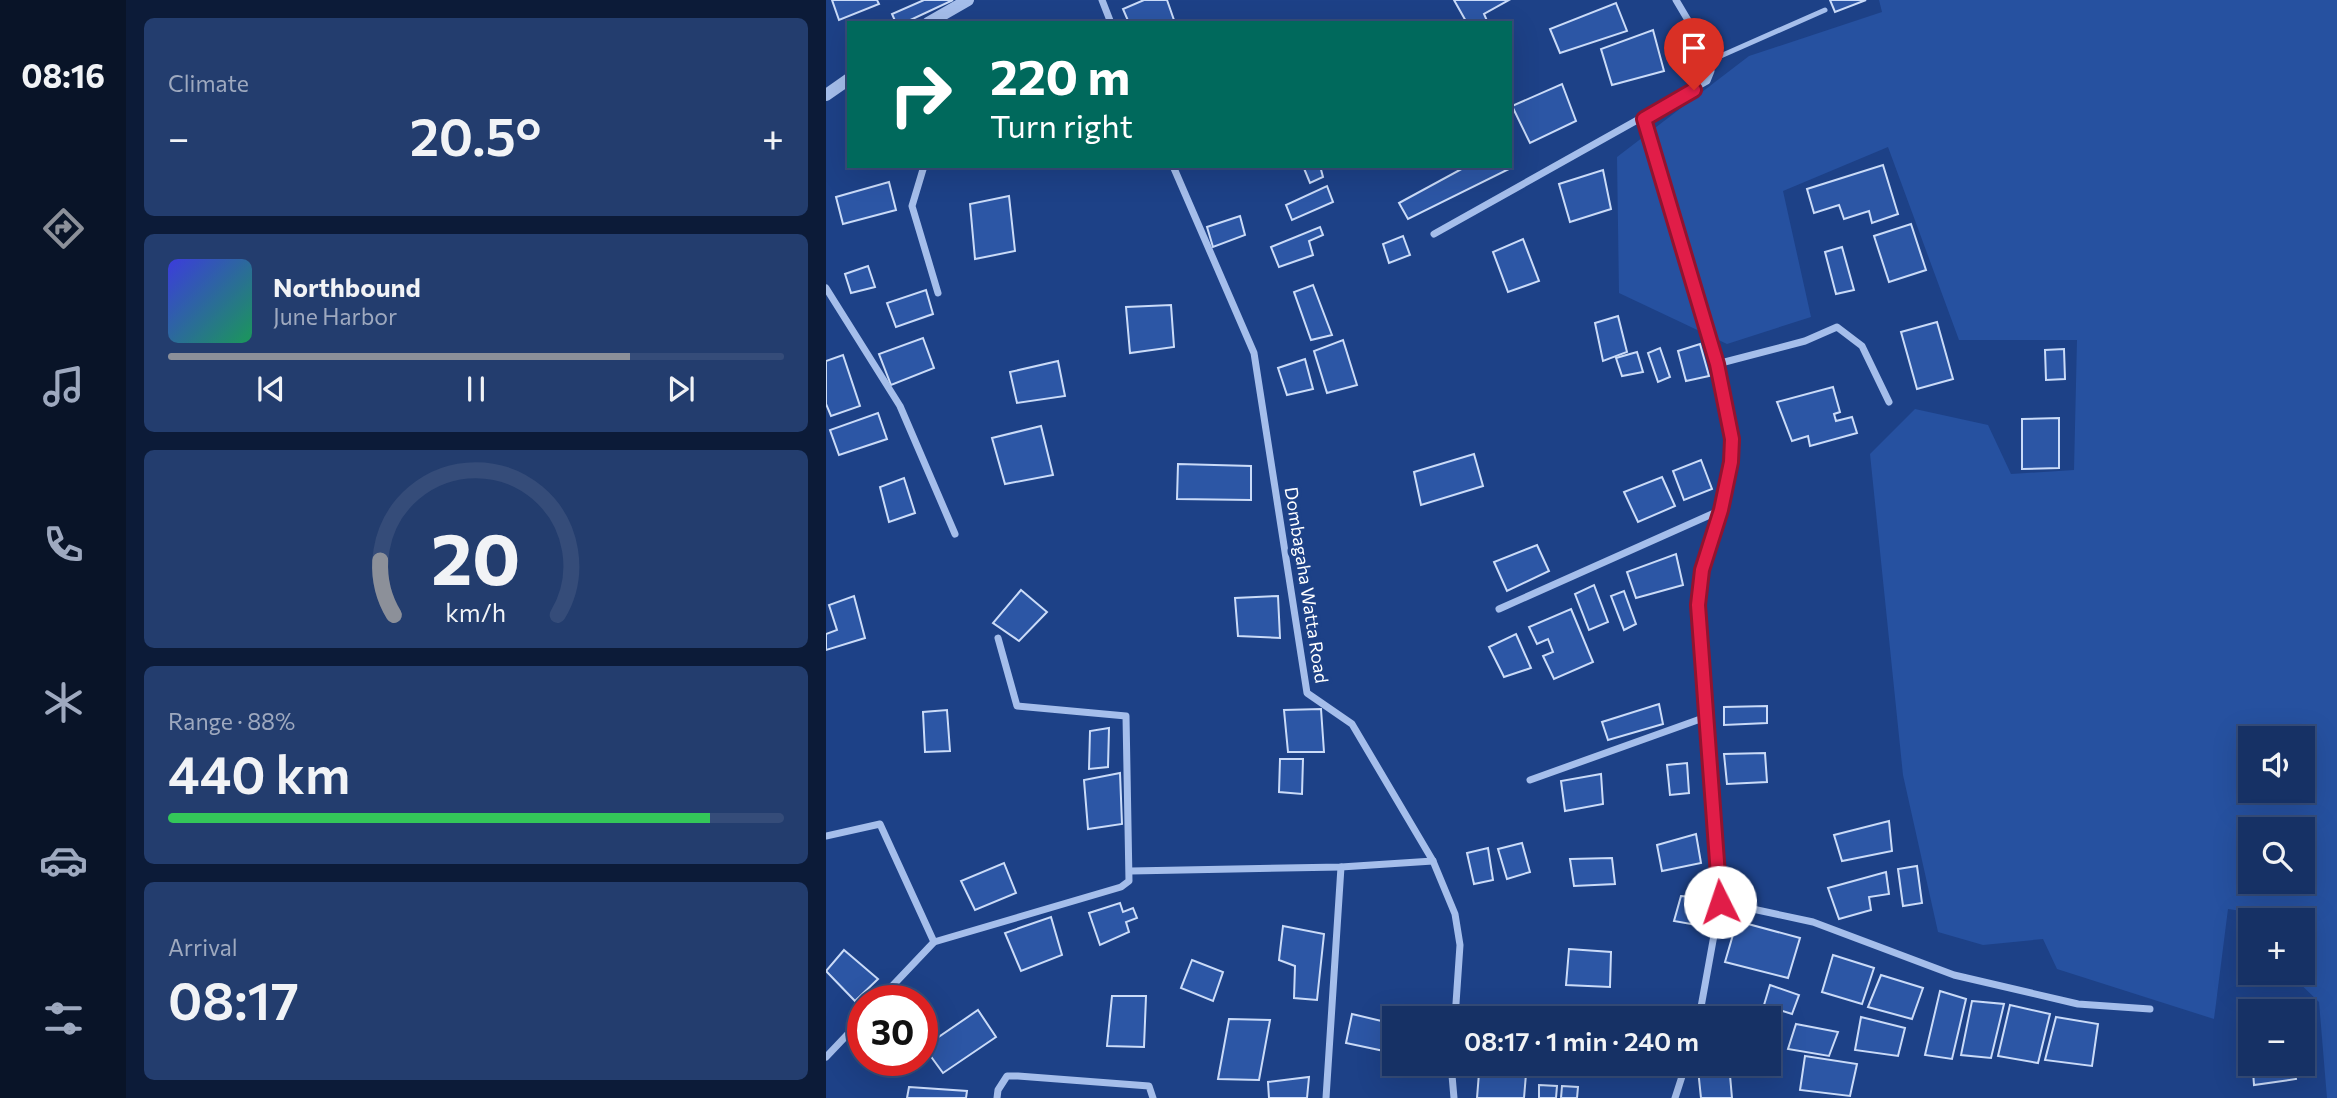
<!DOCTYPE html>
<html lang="en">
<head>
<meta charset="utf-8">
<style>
  body { margin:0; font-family:Commissioner,sans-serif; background:#233d6e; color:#f1f3f6; height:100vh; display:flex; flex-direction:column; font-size:26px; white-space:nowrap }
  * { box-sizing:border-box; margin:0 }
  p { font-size:23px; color:#9ea9bf }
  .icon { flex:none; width:38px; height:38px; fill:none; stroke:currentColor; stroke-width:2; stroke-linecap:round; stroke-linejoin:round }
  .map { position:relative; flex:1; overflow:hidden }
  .panel { display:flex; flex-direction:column; gap:18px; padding:18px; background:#0c1b38; width:700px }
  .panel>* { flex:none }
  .top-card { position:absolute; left:21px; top:21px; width:665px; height:147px; border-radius:0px; box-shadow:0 7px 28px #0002,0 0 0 2px #354c79; background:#00695c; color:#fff; overflow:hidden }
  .fabs { position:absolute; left:1412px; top:726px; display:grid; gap:14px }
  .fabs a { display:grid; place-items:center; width:77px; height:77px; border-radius:0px; background:#163165; box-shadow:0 7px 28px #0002,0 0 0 2px #354c79; font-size:35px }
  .speed { position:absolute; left:21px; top:985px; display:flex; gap:14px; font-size:35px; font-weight:700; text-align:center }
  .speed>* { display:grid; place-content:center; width:91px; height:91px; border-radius:50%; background:#163165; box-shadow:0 7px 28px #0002,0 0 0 2px #354c79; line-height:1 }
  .speed .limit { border:10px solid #d22; background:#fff; color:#111 }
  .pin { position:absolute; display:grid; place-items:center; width:60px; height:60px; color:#fff; margin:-72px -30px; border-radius:50% 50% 50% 0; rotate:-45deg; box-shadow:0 0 7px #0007 }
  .pin .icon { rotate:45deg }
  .me { position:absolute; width:77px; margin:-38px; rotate:356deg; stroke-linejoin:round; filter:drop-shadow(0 0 5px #0008) }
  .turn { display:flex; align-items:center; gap:24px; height:147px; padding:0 28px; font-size:32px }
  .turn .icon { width:91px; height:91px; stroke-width:2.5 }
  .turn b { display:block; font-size:49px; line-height:60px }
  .big { font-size:52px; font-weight:600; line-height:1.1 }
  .panel .widget { flex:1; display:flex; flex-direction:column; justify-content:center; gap:10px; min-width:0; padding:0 24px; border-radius:10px; background:#233d6e }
  .panel .dial { align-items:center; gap:0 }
  .dial svg { height:182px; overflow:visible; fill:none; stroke:#354c79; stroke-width:7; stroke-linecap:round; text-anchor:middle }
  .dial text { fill:#f1f3f6; stroke:none }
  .song { display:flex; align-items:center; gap:21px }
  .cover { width:84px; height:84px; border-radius:10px; background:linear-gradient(135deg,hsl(240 70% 55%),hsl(150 70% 35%)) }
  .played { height:7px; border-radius:4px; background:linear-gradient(90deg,#8c9099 75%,#354c79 75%) }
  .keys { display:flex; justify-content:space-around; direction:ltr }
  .heat { display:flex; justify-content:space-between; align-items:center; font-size:38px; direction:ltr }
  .charge { height:10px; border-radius:5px; background:linear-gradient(90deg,#34c759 88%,#354c79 0) }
  .trip { position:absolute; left:556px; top:1006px; width:399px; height:70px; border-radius:0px; background:#163165; box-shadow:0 7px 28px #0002,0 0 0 2px #354c79; font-weight:600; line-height:70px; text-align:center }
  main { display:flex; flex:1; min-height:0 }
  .menu { display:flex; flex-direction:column; width:126px; justify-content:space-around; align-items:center; background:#091428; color:#9ea9bf }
  .menu .icon { width:49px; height:49px }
  .menu .active { color:#8c9099 }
  .menu b { font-size:32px; color:#f1f3f6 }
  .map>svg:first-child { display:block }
  .green { fill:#2651a0; fill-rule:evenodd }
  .building { fill:#2c56a5; stroke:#cadbf8; stroke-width:2 }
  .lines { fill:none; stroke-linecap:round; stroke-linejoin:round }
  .service { stroke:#a5beeb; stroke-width:5 }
  .minor { stroke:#a5beeb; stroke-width:7 }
  .tertiary { stroke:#a5beeb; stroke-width:12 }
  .route-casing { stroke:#92132f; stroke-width:18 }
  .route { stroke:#e11d48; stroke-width:12 }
  .labels { text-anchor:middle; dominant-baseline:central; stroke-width:7; stroke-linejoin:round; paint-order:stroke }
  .street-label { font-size:18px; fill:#fff; stroke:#1d4187 }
</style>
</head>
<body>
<main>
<nav class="menu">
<b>08:16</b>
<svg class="icon active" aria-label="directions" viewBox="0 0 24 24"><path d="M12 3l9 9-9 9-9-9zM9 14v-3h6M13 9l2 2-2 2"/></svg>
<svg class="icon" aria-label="music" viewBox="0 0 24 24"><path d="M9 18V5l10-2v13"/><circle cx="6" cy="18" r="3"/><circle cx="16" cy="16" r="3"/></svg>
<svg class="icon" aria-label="phone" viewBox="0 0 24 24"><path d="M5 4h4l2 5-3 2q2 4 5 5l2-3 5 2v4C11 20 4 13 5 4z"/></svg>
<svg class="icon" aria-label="climate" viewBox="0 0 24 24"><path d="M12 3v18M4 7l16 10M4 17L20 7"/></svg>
<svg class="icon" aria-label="car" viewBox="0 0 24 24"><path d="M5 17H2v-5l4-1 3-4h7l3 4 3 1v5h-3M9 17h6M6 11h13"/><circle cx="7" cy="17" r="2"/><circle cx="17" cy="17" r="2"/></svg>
<svg class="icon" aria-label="filters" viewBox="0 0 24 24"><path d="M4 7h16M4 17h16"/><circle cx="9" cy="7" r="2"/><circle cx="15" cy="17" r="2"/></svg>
</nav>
<section class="panel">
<div class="widget"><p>Climate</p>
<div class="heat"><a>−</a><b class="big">20.5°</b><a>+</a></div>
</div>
<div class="widget">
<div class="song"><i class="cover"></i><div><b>Northbound</b><p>June Harbor</p></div></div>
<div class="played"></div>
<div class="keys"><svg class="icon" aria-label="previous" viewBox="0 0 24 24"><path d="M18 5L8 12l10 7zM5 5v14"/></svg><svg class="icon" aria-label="pause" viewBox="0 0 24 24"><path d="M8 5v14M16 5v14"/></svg><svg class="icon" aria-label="next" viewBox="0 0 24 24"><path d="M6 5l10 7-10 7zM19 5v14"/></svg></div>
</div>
<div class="widget dial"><svg viewBox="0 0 100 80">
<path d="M14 69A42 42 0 1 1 86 69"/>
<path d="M14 69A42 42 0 0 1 8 45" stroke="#8c9099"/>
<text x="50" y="56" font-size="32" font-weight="700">20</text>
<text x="50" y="72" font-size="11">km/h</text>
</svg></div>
<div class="widget"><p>Range · 88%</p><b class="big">440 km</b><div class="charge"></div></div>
<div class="widget"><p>Arrival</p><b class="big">08:17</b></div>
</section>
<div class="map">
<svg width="1511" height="1098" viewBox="0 0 1511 1098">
  <rect width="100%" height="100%" fill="#1d4187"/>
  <path class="green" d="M1053,0H1511V1098H1501L1493,1002L1465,975L1477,973V920L1402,909L1388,1019L1231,969L1217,939L1157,945L1112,932L1077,775L1044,454L1089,409L1162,425L1185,474L1248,470L1251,340H1133L1062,147L957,191L985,317L901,344L793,293L791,157L923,56L1056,12ZM1424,738H1477V791H1424ZM1424,830H1477V882H1424Z"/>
  <g class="building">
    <polygon points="6,0 51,0 53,4 13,20"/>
    <polygon points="98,0 127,0 78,23 70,23 66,14"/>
    <polygon points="318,0 341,0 349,23 303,23 297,9"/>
    <polygon points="628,0 683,0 658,14 662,23 641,23"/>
    <polygon points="1004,0 1040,0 1009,12"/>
    <polygon points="790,3 801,31 734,53 724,29"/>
    <polygon points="827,30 838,71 786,85 775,49"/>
    <polygon points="736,84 750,121 704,143 686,106"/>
    <polygon points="1057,165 1072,214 1046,223 1043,211 1018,219 1013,205 988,213 981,189"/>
    <polygon points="477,166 494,166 497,177 484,183"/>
    <polygon points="641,166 683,169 582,219 573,203"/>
    <polygon points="777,170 785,209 744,222 733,184"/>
    <polygon points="63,182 70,210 17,224 10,197"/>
    <polygon points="501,186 507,202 466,220 460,205"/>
    <polygon points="183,196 189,251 149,259 144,204"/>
    <polygon points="414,216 419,235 387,247 381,227"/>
    <polygon points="1085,224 1100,270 1063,282 1048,236"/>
    <polygon points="494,227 497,235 483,241 487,255 453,267 445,247"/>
    <polygon points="577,236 584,255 563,263 557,244"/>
    <polygon points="697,239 713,281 682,292 667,252"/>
    <polygon points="1016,247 1028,290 1010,294 999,252"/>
    <polygon points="42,266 49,287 25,293 19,274"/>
    <polygon points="487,285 506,335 485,340 468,292"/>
    <polygon points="100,290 107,314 70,327 61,303"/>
    <polygon points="345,305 348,347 304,353 300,307"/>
    <polygon points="792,316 801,352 777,361 769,323"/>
    <polygon points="1111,322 1127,379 1091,389 1075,332"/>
    <polygon points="97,338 108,368 65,385 53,354"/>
    <polygon points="517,340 531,385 501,393 488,351"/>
    <polygon points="874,344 883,376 860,381 852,351"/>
    <polygon points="834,348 844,377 832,382 822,353"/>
    <polygon points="1238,349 1239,379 1220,380 1219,350"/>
    <polygon points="811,352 817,372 796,376 790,358"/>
    <polygon points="17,355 34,406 5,416 0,404 0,361"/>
    <polygon points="479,359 487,389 461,395 452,368"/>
    <polygon points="232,361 239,396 191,403 184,372"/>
    <polygon points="1007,387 1014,412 1008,414 1010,421 1026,417 1031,433 984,446 982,436 966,441 951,402"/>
    <polygon points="52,413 61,439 13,455 4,430"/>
    <polygon points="1233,418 1233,468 1196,469 1196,419"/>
    <polygon points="215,426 227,475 179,484 166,438"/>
    <polygon points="648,454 657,486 595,505 588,472"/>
    <polygon points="875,460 886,489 858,500 847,471"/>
    <polygon points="352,464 425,466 425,500 351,499"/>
    <polygon points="836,477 849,506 812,522 798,492"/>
    <polygon points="78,478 89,513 63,522 54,487"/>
    <polygon points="711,545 723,571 681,591 668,562"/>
    <polygon points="850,554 857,585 810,598 801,572"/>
    <polygon points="768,585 782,622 763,630 749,594"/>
    <polygon points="195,590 221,612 193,641 167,623"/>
    <polygon points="798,591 810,624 798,630 785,596"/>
    <polygon points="28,596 39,638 0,650 0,634 11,630 3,605"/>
    <polygon points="452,596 454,638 412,636 409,598"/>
    <polygon points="745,609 767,662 728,679 717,656 727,652 722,639 711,644 703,627"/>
    <polygon points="690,634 705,668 678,677 663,647"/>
    <polygon points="833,704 837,724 782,740 776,722"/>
    <polygon points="941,706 941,723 898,725 898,707"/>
    <polygon points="495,709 498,752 462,752 458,710"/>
    <polygon points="121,710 124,751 99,752 97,712"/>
    <polygon points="283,728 282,767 263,769 264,731"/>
    <polygon points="939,753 941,782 901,784 898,754"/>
    <polygon points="454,759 477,759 476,794 453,792"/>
    <polygon points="861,763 863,793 844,795 841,765"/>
    <polygon points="294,773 296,824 262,829 258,780"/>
    <polygon points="775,774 777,804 739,811 735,781"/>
    <polygon points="1063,821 1066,851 1016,861 1008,835"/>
    <polygon points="870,834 875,863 836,871 831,845"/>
    <polygon points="696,843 704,872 681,879 672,849"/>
    <polygon points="662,848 667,880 648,884 641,853"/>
    <polygon points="786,858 789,884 748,886 744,859"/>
    <polygon points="178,863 190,893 149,910 135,881"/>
    <polygon points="1091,866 1096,903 1077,906 1072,869"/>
    <polygon points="1060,872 1063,894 1043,897 1045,910 1013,919 1002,888"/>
    <polygon points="855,896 884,899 886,913 876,926 848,921"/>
    <polygon points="294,903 297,912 307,908 311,918 300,922 303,932 274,945 263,913"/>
    <polygon points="225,917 236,955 195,971 179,933"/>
    <polygon points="911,921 974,938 962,978 899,962"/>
    <polygon points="457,926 498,934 491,1000 468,998 469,966 453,960"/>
    <polygon points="743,949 785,952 784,987 740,985"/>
    <polygon points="18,950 52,979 29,1001 0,971"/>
    <polygon points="1007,955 1048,968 1036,1004 996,992"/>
    <polygon points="366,960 397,972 387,1001 355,988"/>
    <polygon points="1055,975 1097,988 1086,1019 1042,1007"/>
    <polygon points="944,985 973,995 966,1014 938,1005"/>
    <polygon points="74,989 88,1001 61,1001"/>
    <polygon points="1114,991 1140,999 1126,1059 1099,1055"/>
    <polygon points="286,996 320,996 318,1047 281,1046"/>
    <polygon points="1146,1001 1178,1004 1165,1058 1135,1055"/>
    <polygon points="1184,1005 1224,1014 1212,1063 1172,1056"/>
    <polygon points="152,1010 170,1037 117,1073 98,1047"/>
    <polygon points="526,1014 564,1023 558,1051 520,1043"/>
    <polygon points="1035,1017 1079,1028 1072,1056 1029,1050"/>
    <polygon points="1230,1017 1272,1024 1266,1066 1219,1060"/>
    <polygon points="403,1019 444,1020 433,1080 392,1079"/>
    <polygon points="970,1024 1012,1032 1003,1056 962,1049"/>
    <polygon points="979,1056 1031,1064 1024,1096 974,1090"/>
    <polygon points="903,1064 906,1098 875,1098 872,1069"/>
    <polygon points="1468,1066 1470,1079 1428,1085 1427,1071"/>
    <polygon points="653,1073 700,1074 698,1098 651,1098"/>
    <polygon points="483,1077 481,1098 443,1098 442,1082"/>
    <polygon points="713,1085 731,1086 730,1098 713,1098"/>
    <polygon points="736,1086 752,1087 751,1098 735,1098"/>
    <polygon points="83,1087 141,1091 140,1098 81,1098"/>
  </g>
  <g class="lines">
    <polyline class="service" points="881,62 999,10"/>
    <g class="minor">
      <polyline points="276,0 285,23"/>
      <path d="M818,119C836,181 854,242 873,304C887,352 909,408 905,460C902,509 878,555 872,605L894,902L873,1018"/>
      <polyline points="98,166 86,206 112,293"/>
      <polyline points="347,166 428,353 481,693 526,724 607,861 629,914 634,945 629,1018"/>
      <polyline points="608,234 881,81 885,71 869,32 850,0"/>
      <polyline points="0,288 74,406 129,534"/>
      <polyline points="891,364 979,341 1011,327 1036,346 1063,402"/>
      <polyline points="673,609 895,510"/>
      <polyline points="704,780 880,717"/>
      <polyline points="0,836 54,824 108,942"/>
      <polyline points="305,871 515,867 607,861"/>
      <polyline points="894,902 987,922 1128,975 1252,1004 1324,1009"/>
      <polyline points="52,1001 108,942 295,887 303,881 300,716 191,706 172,638"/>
      <polyline points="0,1057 37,1018"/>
      <polyline points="625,1064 628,1098"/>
      <polyline points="171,1098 172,1090 181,1076 192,1076 323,1086 327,1098"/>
      <polyline points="500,1098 515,867"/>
      <polyline points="849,1098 860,1064"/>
    </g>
    <g class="tertiary">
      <polyline points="102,23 142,0"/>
      <polyline points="0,95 23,79"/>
    </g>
  </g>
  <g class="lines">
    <defs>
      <polyline id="route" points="868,90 818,119 891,364 906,439 905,462 895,510 876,570 872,605 894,902"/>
    </defs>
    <use href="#route" class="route-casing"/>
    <use href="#route" class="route"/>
  </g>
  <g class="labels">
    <g class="street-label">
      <text transform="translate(481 585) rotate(81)">Dombagaha Watta Road</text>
    </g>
  </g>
</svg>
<div class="fabs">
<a><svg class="icon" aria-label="sound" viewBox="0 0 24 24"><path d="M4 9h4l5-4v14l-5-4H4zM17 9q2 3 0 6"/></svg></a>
<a><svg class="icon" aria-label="search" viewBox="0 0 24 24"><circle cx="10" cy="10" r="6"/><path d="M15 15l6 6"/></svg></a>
<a>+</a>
<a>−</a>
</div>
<div class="speed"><div class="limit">30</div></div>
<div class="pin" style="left:868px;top:90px;background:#d93025"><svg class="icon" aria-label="arrive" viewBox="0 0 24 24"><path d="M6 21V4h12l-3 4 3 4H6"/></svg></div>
<svg class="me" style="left:894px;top:902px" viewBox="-20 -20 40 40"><circle r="19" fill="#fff"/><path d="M0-13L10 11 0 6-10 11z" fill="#e11d48"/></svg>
<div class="trip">08:17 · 1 min · 240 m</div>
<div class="top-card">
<div class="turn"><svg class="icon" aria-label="right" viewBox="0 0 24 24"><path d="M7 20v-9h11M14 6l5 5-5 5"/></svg><div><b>220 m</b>Turn right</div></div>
</div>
</div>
</main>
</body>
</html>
